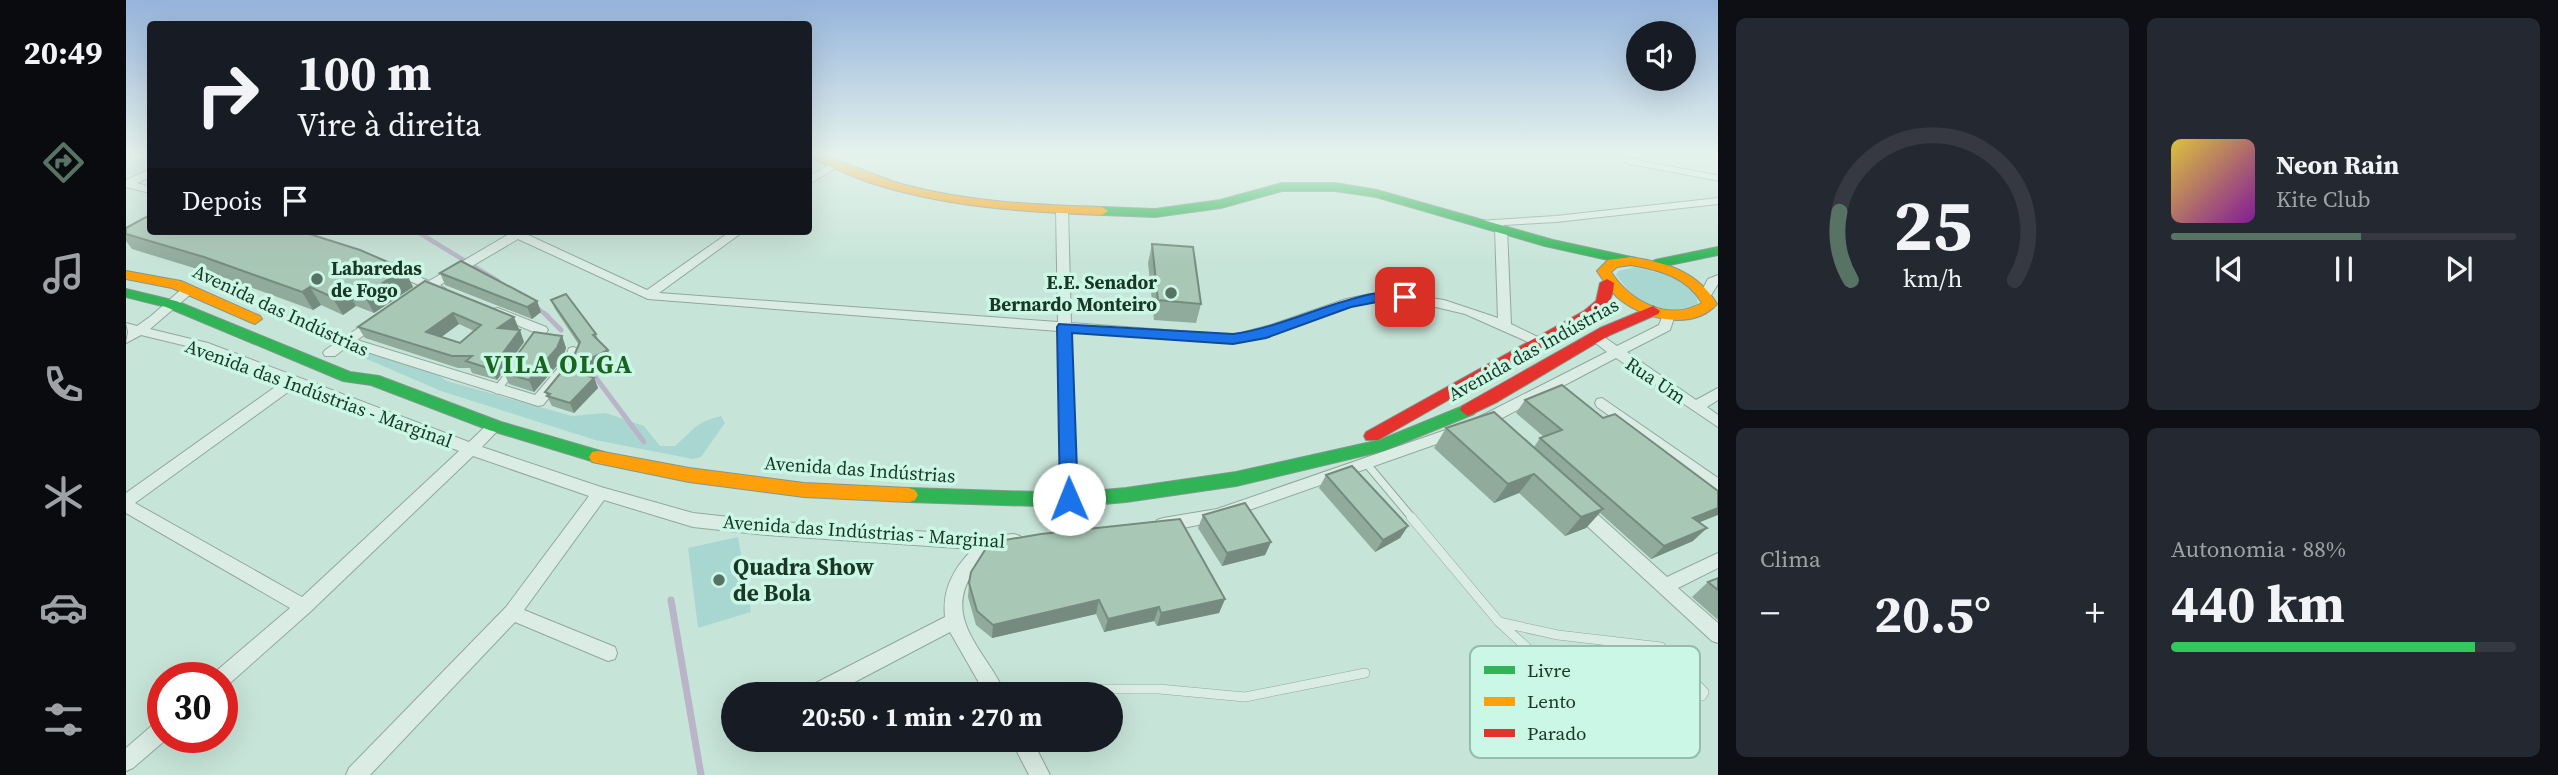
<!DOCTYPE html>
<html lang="pt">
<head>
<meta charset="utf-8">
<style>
  body { margin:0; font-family:"Source Serif 4",serif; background:#242831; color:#f1f3f6; height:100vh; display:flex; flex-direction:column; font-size:26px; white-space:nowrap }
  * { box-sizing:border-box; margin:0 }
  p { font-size:23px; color:#9ea1a6 }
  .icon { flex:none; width:38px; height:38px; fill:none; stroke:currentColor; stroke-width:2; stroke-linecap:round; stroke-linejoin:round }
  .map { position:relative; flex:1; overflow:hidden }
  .details { display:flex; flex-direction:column; gap:18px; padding:18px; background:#0d0f14; width:840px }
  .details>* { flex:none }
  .banner { position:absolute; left:21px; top:21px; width:665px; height:214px; border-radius:7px; box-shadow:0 7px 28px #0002; background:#171b24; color:#f1f3f6; overflow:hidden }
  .fabs { position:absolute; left:1500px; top:21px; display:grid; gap:14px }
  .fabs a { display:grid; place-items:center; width:70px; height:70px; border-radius:50%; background:#171b24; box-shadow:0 7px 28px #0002; font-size:35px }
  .speed { position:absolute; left:21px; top:662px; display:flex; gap:14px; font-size:35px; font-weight:700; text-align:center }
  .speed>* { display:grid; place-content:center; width:91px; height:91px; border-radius:50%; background:#171b24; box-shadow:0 7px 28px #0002; line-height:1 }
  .speed .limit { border:10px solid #d22; background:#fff; color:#111 }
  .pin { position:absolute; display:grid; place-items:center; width:60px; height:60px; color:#fff; margin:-30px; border-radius:14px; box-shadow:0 4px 10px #0006 }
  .me { position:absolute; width:77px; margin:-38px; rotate:359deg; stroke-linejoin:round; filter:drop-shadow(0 0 5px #0008) }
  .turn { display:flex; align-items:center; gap:24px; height:147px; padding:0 35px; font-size:32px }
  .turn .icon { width:91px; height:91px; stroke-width:2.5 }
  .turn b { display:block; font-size:49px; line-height:60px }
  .then { display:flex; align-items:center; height:66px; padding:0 35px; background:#0003; gap:14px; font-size:26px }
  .big { font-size:52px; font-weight:700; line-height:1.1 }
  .details .widget { flex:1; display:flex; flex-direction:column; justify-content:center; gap:10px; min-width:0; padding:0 24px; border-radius:10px; background:#242831 }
  .details .dial { align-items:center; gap:0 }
  .dial svg { height:182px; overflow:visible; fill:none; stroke:#363941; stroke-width:7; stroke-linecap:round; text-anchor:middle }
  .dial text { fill:#f1f3f6; stroke:none }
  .song { display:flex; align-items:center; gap:21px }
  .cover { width:84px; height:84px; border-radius:10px; background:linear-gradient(135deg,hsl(50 70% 55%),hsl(290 70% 35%)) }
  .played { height:7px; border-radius:4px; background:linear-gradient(90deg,#577364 55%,#363941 55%) }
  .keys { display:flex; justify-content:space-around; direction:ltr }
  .heat { display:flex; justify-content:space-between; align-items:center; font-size:38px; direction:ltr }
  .charge { height:10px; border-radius:5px; background:linear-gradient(90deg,#34c759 88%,#363941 0) }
  .details .tiles { flex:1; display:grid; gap:18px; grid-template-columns:repeat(2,1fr) }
  .trip { position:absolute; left:595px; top:682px; width:402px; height:70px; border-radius:35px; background:#171b24; box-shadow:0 7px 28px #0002; font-weight:700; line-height:70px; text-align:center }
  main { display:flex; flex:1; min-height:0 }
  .menu { display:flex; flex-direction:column; width:126px; justify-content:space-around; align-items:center; background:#090b0e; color:#9ea1a6 }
  .menu .icon { width:49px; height:49px }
  .menu .current { color:#577364 }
  .menu b { font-size:32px; color:#f1f3f6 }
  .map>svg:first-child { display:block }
  .green { fill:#a8d7d2 }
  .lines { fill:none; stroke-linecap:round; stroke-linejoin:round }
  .stream-far2 { stroke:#b9b4c7; stroke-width:4.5 }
  .stream-far1 { stroke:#b9b4c7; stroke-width:5 }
  .stream { stroke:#b9b4c7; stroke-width:7 }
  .lane-far2-casing { stroke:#91a89d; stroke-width:7 }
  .lane-far1-casing { stroke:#91a89d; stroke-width:9 }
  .lane-casing { stroke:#91a89d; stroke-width:10 }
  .street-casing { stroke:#91a89d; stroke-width:2 }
  .fast-casing { stroke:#81988d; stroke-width:2 }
  .slow-casing { stroke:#81988d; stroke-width:2 }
  .jam-casing { stroke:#81988d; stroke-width:2 }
  .lane-far2 { stroke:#daece4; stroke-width:5 }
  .lane-far1 { stroke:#daece4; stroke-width:7 }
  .lane { stroke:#daece4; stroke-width:9 }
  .street { fill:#daece4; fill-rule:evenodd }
  .fast { fill:#30b455; fill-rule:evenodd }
  .slow { fill:#ff9f0a; fill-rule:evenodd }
  .jam { fill:#e5322d; fill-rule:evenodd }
  .wall { fill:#90ab9c; fill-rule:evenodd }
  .shaded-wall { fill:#768b7f }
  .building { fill:#a8c7b5; stroke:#768b7f; stroke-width:2; fill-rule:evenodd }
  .route { fill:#1a73e8; stroke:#114b97; stroke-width:2 }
  .poi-dot { fill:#577364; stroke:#cbf7e6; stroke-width:2.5 }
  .labels { text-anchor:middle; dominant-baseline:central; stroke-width:7; stroke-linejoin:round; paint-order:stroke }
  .poi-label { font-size:19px; font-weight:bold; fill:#1a3625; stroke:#cbf7e6; text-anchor:start }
  .street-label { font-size:19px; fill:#1a3625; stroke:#cbf7e6 }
  .near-poi-label { font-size:23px; font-weight:bold; fill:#1a3625; stroke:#cbf7e6; text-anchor:start }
  .district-label { font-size:26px; font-weight:bold; letter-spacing:2px; fill:#17651f; stroke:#cbf7e6 }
  .key { fill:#cbf7e6; stroke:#96bdac; stroke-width:2 }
  .key-label { font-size:19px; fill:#1a3625 }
</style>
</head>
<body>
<main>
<nav class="menu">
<b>20:49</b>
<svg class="icon current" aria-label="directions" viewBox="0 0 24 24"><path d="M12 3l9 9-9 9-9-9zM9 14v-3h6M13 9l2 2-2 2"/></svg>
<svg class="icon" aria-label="music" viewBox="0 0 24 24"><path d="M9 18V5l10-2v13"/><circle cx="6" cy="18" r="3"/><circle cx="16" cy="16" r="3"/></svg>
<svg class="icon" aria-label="phone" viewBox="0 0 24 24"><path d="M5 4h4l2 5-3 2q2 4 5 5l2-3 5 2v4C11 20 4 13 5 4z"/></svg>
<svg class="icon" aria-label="climate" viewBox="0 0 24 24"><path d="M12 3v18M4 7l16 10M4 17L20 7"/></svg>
<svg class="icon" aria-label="car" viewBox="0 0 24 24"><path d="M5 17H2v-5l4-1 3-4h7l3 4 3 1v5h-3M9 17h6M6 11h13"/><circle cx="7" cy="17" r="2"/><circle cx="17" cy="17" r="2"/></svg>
<svg class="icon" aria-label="filters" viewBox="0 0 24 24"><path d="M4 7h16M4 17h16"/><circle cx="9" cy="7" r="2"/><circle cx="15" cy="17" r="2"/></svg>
</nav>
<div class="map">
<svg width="1592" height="775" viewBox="0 0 1592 775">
  <rect width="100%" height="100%" fill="#c7e4d8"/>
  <g class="green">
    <polygon points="0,154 24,154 24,170 10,177 0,173"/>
    <path d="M1508,267L1549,277L1570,294L1572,304C1555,313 1530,311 1513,300C1505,295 1497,283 1490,275L1493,271Z"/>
    <path d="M220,350L242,353L312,375L321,381L446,416L480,413L518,426L534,446H549C568,430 569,422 595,416L599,423L575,457L567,459L469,440L315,391Z"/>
    <polygon points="612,537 625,612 572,628 562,548"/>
  </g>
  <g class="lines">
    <g class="stream-far2">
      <polyline points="290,231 372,281"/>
      <polyline points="411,308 422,316"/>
    </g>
    <g class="stream-far1">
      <polyline points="419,314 435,330"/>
      <polyline points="461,366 518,442"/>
    </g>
    <polyline class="stream" points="545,600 575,775"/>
    <defs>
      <polyline id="lane-far2" points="1502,161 1592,178"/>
      <g id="lane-far1">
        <polyline points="371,390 385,371"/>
        <polyline points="1240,463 1287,519"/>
      </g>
      <g id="lane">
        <polyline points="1285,517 1373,622"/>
        <polygon points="1373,622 1432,635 1535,647 1578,692 1576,696 1473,690 1434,678"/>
        <polyline points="910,695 966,689 1033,689 1119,697 1239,673"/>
      </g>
      <g id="street">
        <polygon points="707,162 712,165 711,167 682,185 682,177"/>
        <polygon points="24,170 24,177 11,183 24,187 24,193 0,187 0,180"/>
        <polygon points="1592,198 1592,204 1430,222 1377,225 1381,228 1385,324 1416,339 1418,342 1411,346 1339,314 1293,303 1268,301 1244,302 1223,306 1155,331 1107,343 945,332 951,500 949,504 943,506 937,504 935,500 932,331 522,299 392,239 314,285 320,289 314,293 305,290 294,292 292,289 295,286 259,270 265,266 303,281 383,234 379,231 400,231 400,234 521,290 605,231 618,231 533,293 932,322 930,210 936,207 942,210 945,323 1107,335 1145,325 1220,299 1244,294 1268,293 1318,300 1372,318 1369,228 1371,226 1352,225 1352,221 1430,216"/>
        <polygon points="1592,275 1592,284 1584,297 1576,297 1574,294 1582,279"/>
        <path d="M62,286L66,287L68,290L66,293L24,329L82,343L343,442L364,422H374L376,426L356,447L475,487L567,513L641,521L863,536L888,534L894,536L896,541L894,546C886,549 874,546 867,550C860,553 850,567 846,574C816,621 863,654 880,695H860L824,632L704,695H676L678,689L819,617C816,589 828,568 847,549L641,535L567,527L478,500L398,610L489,647L491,653L489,659L482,661L389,622L244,775H220L223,768L380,607L463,496L347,456L184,612L103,684L96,687V677H87L89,672L164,608L0,513V493L156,382L73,349L15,335L0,343L2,332L0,323L11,326L25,316L58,287ZM169,387L333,451L176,597L9,503Z"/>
        <polygon points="372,308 420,327 422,330 420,333 410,333 367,315 366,312 367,309"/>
        <polygon points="1543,311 1549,315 1544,330 1501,352 1570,400 1592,388 1592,400 1581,407 1592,415 1592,427 1490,358 1361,426 1351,426 1349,422 1351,418 1481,352 1462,337 1464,334 1474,334 1491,346 1533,325 1538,312"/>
        <polygon points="249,317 254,318 255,321 254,324 231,340 409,395 438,361 443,348 448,347 455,351 449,366 417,405 412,406 222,346 209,356 199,356 197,353 199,350"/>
        <polygon points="1476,398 1592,478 1592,492 1471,407 1469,403 1471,399"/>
        <polygon points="1334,425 1339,426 1341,430 1339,434 1092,521 1037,532 1031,530 1029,525 1031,520 1037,518 1091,509"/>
        <polygon points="1454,503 1460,504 1541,577 1592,553 1592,568 1552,588 1592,623 1592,643 1586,641 1448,514 1446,509 1448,504"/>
        <polygon points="37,719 37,737 43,737 7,768 0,771 0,748 30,722"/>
        <polygon points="885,740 906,740 924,775 903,775"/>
      </g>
      <g id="fast">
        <polygon points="1156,183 1209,183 1251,190 1427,240 1510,258 1512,261 1505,265 1419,246 1250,197 1209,191 1156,191 1095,208 1029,217 976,215 970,211 976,207 1029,209 1094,200"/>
        <polygon points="1592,247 1592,255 1529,268 1522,264 1529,260"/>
        <polygon points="0,289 50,301 224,372 253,376 375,422 478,452 481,457 478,462 472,463 363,430 245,385 217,381 40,307 0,297"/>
        <polygon points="1342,404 1348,406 1350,410 1348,414 1257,451 1110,486 1000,502 943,507 783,502 777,500 774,495 777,490 783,488 943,493 1000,488 1110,472 1254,440"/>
      </g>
      <g id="slow">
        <path d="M682,154C708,154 750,178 779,185C843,202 910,205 976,207L982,211L976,215C897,212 818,207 742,182C722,175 702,165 682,157Z"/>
        <path d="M1505,257C1541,263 1571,271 1591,304C1566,332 1516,319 1491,297C1483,289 1477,280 1471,271L1482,260ZM1505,265C1533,270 1561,277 1576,303C1542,322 1505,302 1485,272L1491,267Z"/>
        <polygon points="0,271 55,281 134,316 136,319 129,324 124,322 46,288 0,279"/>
        <polygon points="472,451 563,468 678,483 783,488 789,490 792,495 789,500 783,502 678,497 563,482 466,462 463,457 466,452"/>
      </g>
      <g id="jam">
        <path d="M1481,279L1488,283C1487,299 1481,308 1468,317L1252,440H1240L1238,436L1240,432L1458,311L1470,301L1474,283Z"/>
        <polygon points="1527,306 1534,311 1532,314 1484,335 1371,402 1342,416 1334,410 1336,406 1474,328"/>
      </g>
    </defs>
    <use href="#lane-far2" class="lane-far2-casing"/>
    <use href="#lane-far1" class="lane-far1-casing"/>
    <use href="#lane" class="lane-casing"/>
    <use href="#street" class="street-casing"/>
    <use href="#fast" class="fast-casing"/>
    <use href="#slow" class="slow-casing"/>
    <use href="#jam" class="jam-casing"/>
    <use href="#lane-far2" class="lane-far2"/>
    <use href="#lane-far1" class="lane-far1"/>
    <use href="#lane" class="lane"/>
    <use href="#street" class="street"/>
    <use href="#fast" class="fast"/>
    <use href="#slow" class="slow"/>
    <use href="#jam" class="jam"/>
  </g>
  <g class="wall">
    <polygon points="0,228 278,269 287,287 248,313 230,306 217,315 195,305 187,310 91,275 6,249 0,241"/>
    <polygon points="1026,244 1075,304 1070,323 1028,320 1022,263"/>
    <polygon points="314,273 411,301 415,312 406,319 319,285"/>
    <path d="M299,281L393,329L392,330L398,342L371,380L346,373L344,368H332L239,338L232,327ZM333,324L348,331L334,343L315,337Z"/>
    <polygon points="425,300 470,334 472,340 482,350 485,360 457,374 468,378 472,388 448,413 426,406 419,392 447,358 453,345 429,309"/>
    <polygon points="436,336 440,348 436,360 408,392 383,384 378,373"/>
    <polygon points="1399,400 1574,523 1567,541 1525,559 1474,513 1460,528 1439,536 1393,493 1368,503 1308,448 1320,428 1408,447 1414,438 1418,437 1390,413"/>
    <polygon points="1200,475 1282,526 1274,538 1249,552 1193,488"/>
    <polygon points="1077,515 1145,542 1139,555 1096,566 1072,528"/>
    <polygon points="1592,578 1592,620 1566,597 1582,582"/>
    <polygon points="843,583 1099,599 1093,613 1031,626 1028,621 978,632 970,614 866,638 850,625 842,597"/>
  </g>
  <g class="shaded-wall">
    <polygon points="278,269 287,287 248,313 238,295"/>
    <polygon points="184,287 195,305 187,310 176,292"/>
    <polygon points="220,288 230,306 217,315 206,297"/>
    <polygon points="411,301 415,312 406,319 401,307"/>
    <polygon points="327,313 333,324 306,344 300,332"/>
    <polygon points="388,317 393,329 378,340 372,328"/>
    <polygon points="394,330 398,342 371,380 365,369"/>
    <polygon points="436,336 440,348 436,360 408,392 403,380"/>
    <polygon points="482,350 485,360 447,379 443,369"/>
    <polygon points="468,378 472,388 448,413 444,403"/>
    <polygon points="1408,474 1393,493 1368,503 1382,484"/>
    <polygon points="1592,508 1592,515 1554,530 1567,518"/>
    <polygon points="1477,509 1460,528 1439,536 1455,517"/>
    <polygon points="1282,526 1274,538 1249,552 1257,540"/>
    <polygon points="1581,528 1567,541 1525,559 1538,546"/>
    <polygon points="1145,542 1139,555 1096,566 1101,553"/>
    <polygon points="1099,599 1093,613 1031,626 1035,613"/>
    <polygon points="973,600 970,614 866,638 867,625"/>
    <polygon points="1033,607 1028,621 978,632 982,619"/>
  </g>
  <g class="building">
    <polygon points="24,215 24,231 174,231 234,250 278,269 238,295 220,288 206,297 184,287 176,292 78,257 0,234 0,228"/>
    <polygon points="1026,244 1067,247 1075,304 1032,300"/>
    <polygon points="335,261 411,301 401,307 314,273"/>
    <path d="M299,281L388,317L372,328L394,330L365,369L340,361L346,356H326L232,327ZM327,313L355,325L334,343L300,332Z"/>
    <polygon points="440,294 470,334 467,335 482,350 443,369 468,378 444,403 421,396 424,394 419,392 447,358 454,342 425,300"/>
    <polygon points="408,332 436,336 431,348 403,380 378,373"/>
    <polygon points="1436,385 1477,418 1489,414 1592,491 1592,508 1567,518 1581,528 1538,546 1414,438 1436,430 1399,400"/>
    <polygon points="1368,412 1477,509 1455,517 1408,474 1382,484 1320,428"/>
    <polygon points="1226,466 1282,526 1257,540 1200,475"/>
    <polygon points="1119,503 1145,542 1101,553 1077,515"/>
    <polygon points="1054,519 1099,599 1035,613 1033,607 982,619 973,600 867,625 851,611 843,583 845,572 859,550 873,541 915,534"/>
    <polygon points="1592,578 1592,590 1582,582"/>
  </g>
  <linearGradient id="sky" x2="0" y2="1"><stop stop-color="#95b4db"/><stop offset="0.59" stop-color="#e6f3ed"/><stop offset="1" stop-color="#e6f3ed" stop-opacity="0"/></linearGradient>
  <rect width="1592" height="263" fill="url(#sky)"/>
  <path class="route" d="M1251,293H1279L1286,297L1279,302H1251L1225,307L1140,338L1107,344L946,333L952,499L949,504H936L934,499L931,327L933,324L1107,334C1157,327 1201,302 1251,293Z"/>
  <g class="poi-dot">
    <circle cx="191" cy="279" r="7"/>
    <circle cx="1045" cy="293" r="7"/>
    <circle cx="593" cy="580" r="7"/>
  </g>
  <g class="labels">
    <g class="poi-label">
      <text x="205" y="268">Labaredas<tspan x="205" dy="22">de Fogo</tspan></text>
      <text x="1031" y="282" text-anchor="end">E.E. Senador<tspan x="1031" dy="22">Bernardo Monteiro</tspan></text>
    </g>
    <g class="street-label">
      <text transform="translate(155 310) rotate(25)">Avenida das Indústrias</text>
      <text transform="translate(1407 349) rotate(-29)">Avenida das Indústrias</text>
      <text transform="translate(1530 380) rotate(34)">Rua Um</text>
      <text transform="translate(193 393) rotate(20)">Avenida das Indústrias - Marginal</text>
      <text transform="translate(734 469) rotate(4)">Avenida das Indústrias</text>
      <text transform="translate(738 531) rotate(4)">Avenida das Indústrias - Marginal</text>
    </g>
    <g class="near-poi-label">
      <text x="607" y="567">Quadra Show<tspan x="607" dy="26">de Bola</tspan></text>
    </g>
    <g class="district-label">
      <text x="433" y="364">VILA OLGA</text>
    </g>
  </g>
  <rect x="1344" y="646" width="230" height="112" rx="10" class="key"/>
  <rect x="1358" y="666" width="31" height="8" fill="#30b455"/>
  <rect x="1358" y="697" width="31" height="9" fill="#ff9f0a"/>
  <rect x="1358" y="729" width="31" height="8" fill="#e5322d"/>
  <g class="key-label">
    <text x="1401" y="677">Livre</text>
    <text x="1401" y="708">Lento</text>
    <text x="1401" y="740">Parado</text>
  </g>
</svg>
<div class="fabs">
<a><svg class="icon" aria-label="sound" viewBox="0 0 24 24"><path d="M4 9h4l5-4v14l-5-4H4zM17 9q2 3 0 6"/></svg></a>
</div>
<div class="speed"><div class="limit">30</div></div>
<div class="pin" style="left:1279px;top:297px;background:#d93025"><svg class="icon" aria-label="arrive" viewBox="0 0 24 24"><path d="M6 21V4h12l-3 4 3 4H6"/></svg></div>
<svg class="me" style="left:943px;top:499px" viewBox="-20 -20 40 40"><circle r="19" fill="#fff"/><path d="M0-13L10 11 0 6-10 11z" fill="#1a73e8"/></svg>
<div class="trip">20:50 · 1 min · 270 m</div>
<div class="banner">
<div class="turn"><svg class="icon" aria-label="right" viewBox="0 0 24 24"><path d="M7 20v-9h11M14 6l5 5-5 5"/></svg><div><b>100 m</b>Vire à direita</div></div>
<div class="then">Depois<svg class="icon" aria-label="arrive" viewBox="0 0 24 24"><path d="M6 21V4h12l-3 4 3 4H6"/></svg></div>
</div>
</div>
<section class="details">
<div class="tiles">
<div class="widget dial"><svg viewBox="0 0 100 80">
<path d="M14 69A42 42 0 1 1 86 69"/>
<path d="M14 69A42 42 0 0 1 9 39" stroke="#577364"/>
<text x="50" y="56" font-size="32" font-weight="700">25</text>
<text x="50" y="72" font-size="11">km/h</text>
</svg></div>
<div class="widget">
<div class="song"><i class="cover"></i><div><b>Neon Rain</b><p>Kite Club</p></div></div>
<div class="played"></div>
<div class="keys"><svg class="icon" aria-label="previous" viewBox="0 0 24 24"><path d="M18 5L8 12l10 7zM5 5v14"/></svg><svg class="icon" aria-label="pause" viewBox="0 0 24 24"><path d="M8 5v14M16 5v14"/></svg><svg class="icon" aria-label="next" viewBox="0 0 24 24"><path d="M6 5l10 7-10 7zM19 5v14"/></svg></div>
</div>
<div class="widget"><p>Clima</p>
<div class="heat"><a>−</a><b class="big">20.5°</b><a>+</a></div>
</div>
<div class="widget"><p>Autonomia · 88%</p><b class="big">440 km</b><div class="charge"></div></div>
</div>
</section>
</main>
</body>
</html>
